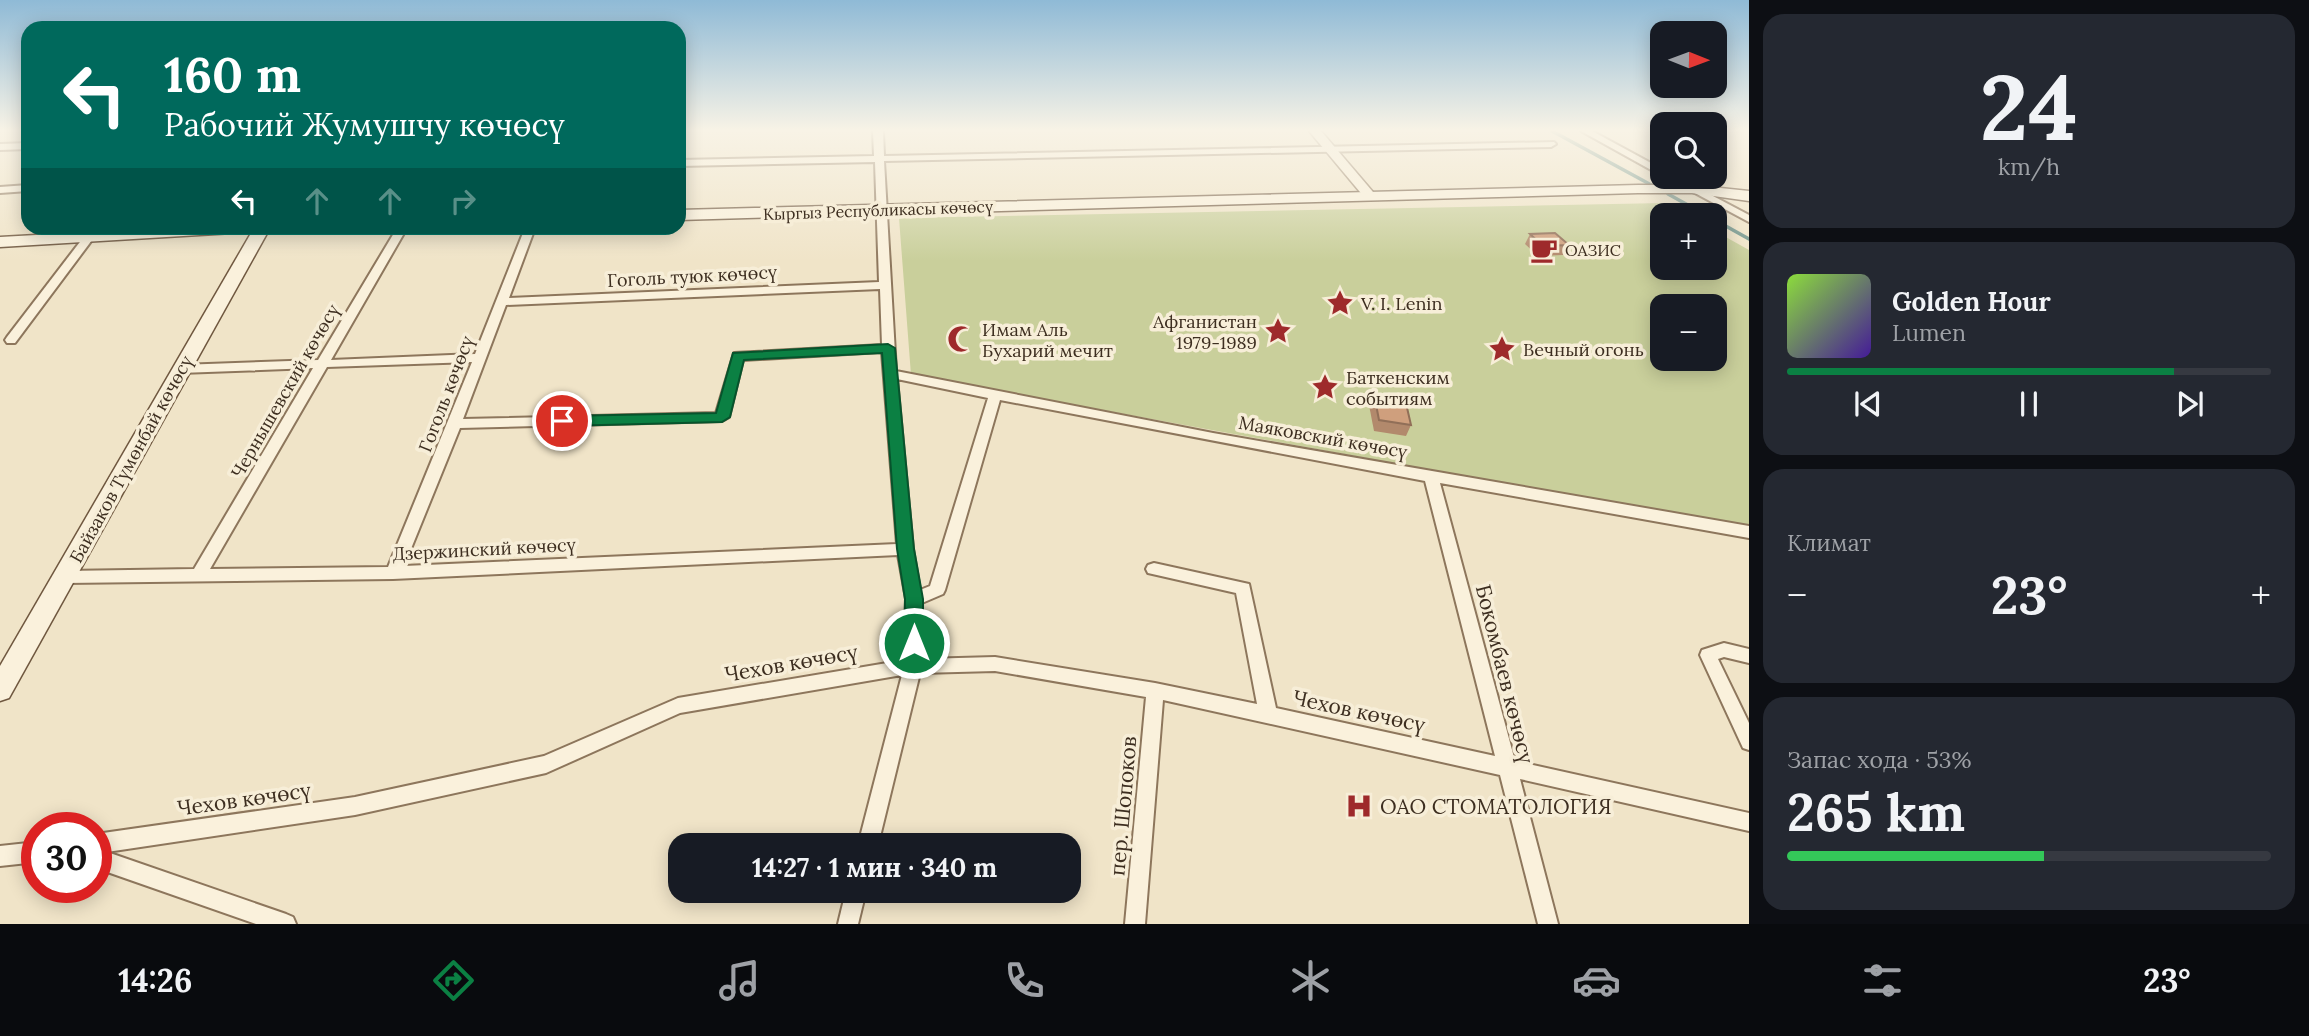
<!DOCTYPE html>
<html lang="ru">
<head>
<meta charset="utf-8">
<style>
  body { margin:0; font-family:Lora,serif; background:#242831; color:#f1f3f6; height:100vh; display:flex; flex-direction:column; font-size:26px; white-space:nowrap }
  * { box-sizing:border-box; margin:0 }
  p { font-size:23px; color:#9ea1a6 }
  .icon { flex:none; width:38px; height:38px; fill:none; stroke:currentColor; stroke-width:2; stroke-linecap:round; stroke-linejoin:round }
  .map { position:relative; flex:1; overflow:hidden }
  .panel { display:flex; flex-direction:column; gap:14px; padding:14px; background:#0d0f14; width:560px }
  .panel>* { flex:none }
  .banner { position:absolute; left:21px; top:21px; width:665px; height:214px; border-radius:21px; box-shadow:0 4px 18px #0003; background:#00695c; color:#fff; overflow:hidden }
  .needle { width:46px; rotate:91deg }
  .controls { position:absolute; left:1650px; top:21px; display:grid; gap:14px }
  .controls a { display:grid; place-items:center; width:77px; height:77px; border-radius:14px; background:#171b24; box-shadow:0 4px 18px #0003; font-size:35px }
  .speed { position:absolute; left:21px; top:812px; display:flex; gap:14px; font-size:35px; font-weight:700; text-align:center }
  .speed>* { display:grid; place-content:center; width:91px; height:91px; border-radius:50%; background:#171b24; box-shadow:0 4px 18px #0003; line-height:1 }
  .speed .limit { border:10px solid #d22; background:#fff; color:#111 }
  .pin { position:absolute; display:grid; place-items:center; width:60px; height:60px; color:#fff; margin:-30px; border:4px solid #fff; border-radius:50%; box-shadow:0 2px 7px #0007 }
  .me { position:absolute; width:77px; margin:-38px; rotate:0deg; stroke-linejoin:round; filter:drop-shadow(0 0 5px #0008) }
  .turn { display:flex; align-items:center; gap:24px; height:147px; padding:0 28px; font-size:32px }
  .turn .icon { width:91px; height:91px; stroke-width:2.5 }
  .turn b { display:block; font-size:49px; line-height:60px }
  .lanes { display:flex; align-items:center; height:66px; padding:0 28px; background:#0003; justify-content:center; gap:35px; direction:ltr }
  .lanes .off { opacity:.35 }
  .big { font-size:52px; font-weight:700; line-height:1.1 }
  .panel .widget { flex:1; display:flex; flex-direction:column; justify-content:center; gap:10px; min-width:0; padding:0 24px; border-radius:21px; background:#242831 }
  .panel .dial { align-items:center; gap:0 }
  .dial b { font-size:91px; line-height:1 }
  .song { display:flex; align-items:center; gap:21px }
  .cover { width:84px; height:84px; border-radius:10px; background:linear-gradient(135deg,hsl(90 70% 55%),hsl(260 70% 35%)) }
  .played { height:7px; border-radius:4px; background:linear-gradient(90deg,#0b8043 80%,#363941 80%) }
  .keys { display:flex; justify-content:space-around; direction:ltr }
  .heat { display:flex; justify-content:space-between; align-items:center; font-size:38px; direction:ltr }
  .charge { height:10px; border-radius:5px; background:linear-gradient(90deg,#34c759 53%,#363941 0) }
  .trip { position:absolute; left:668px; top:833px; width:413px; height:70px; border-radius:21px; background:#171b24; box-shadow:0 4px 18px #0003; font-weight:700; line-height:70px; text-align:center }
  .menu { display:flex; height:112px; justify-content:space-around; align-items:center; background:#090b0e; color:#9ea1a6 }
  .menu .icon { width:49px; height:49px }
  .menu .current { color:#0b8043 }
  .menu b { font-size:32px; color:#f1f3f6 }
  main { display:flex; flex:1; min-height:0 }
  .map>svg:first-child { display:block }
  .green { fill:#c9cf9b; fill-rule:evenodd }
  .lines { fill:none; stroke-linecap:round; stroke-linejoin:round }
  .stream { stroke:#6f938a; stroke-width:3.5 }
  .minor-casing { stroke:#8d765c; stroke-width:4 }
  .tertiary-casing { stroke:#8d765c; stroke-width:3 }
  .secondary-casing { stroke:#6f573f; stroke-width:3 }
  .minor { fill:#faf1dc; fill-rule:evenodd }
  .tertiary { fill:#faf1dc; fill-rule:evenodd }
  .secondary { fill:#faf1dc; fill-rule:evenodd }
  .wall { fill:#b2896c }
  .building { fill:#cf9f7d; stroke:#916f58; stroke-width:2 }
  .route { fill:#0b8043; stroke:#07532c; stroke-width:2 }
  .labels { text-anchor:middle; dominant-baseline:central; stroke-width:7; stroke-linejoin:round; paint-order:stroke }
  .far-street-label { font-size:16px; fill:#3d2e20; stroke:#f7eed8 }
  .far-poi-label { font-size:16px; fill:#3d2e20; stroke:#f7eed8; text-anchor:start }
  .street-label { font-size:18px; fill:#3d2e20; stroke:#f7eed8 }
  .poi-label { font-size:18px; fill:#3d2e20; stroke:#f7eed8; text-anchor:start }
  .near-street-label { font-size:21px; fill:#3d2e20; stroke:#f7eed8 }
  .near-poi-label { font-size:21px; fill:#3d2e20; stroke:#f7eed8; text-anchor:start }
</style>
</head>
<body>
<main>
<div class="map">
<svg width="1749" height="924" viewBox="0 0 1749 924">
  <rect width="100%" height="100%" fill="#f0e4c8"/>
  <path class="green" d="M1664,203L1686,215H1662V268H1715V231L1749,250V528L911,375L899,218ZM1662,306H1715V359H1662Z"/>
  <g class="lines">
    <g class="stream">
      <polyline points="1552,131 1655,187"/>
      <polyline points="1668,194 1706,215"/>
      <polyline points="1715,220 1749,239"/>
    </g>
    <defs>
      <g id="minor">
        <path d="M873,131H883L884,156L1554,142L1556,144L1551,147L884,161L896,371L1213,433L1749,526V538L1440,483L1515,761L1749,813V831L1520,779L1558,924H1538L1500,775L1163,700L1145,924H1125L1146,697L995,671L920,673L878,845H858L902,675L680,713L546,773L355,815L107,852L286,914L293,917L296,924H256L96,868V834L355,797L544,756L678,698L905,660L906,599L898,555L393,579L65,583L59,581L57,577L59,573L65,571L194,569L313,368L180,373L174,369L180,365L318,360L397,228H407L331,360L475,354L525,228H535L509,298L879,282L875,162L679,166V160L874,156ZM880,289L882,345L734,353L716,413L463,419L506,305ZM882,352L897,544L404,566L460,428L722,421L729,417L743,360ZM472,362L388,567L210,569L327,367ZM897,379L988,398L930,586L920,590L913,549ZM1000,400L1425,481L1495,756L1276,708L1249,584L1154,563L1148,565L1146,569L1148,573L1236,593L1257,704L1155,683L995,657L922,659V603L943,594L945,590Z"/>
        <polygon points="1581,131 1592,131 1662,169 1662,176"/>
        <polygon points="28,143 28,149 0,150 0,144"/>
        <polygon points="1665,177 1677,177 1749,215 1749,222"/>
        <polygon points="28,185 28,191 0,193 0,187"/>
        <polygon points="90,233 95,236 15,343 7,343 5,340 7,337 86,234"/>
        <polygon points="1724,643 1749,649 1749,663 1724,657 1718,659 1749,723 1749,750 1743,748 1700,655 1702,650"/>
        <polygon points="37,842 37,862 0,866 0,846"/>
        <polygon points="846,891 866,891 858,924 838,924"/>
      </g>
      <polygon id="tertiary" points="1309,131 1321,131 1373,192 1373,198 1365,198"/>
      <g id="secondary">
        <polygon points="1638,185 1692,185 1749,191 1749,201 1692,193 1638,193 679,220 679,210"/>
        <polygon points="162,228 241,228 233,233 0,247 0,237"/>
        <polygon points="254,228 270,228 9,698 0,701 0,666"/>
      </g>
    </defs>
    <use href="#minor" class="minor-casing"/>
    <use href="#tertiary" class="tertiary-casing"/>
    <use href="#secondary" class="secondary-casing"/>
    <use href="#minor" class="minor"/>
    <use href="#tertiary" class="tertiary"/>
    <use href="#secondary" class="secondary"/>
  </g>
  <g class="wall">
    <polygon points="1530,234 1569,245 1563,255 1538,256 1525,244"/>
    <polygon points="1374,394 1411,425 1406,436 1374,431 1369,405"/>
  </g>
  <g class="building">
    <polygon points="1555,233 1569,245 1543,246 1530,234"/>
    <polygon points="1374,394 1405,399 1411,425 1379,420"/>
  </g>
  <linearGradient id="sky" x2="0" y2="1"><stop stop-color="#8fbad6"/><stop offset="0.5" stop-color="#f8f3e6"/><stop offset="1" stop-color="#f8f3e6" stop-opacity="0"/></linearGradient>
  <rect width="1749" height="261" fill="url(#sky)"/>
  <polygon class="route" points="888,344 895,348 914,549 923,599 923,643 920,649 914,651 907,649 904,643 905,599 897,549 882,353 744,360 730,417 722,422 562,426 554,421 562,416 716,413 733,353"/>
  <defs>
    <symbol id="cafe-bare" viewBox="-9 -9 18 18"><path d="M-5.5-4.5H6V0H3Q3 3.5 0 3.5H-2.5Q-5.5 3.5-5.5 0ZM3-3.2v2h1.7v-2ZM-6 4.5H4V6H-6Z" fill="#9e2a2b" stroke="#f7eed8" stroke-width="2.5" paint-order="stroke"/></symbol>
    <symbol id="sight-bare" viewBox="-9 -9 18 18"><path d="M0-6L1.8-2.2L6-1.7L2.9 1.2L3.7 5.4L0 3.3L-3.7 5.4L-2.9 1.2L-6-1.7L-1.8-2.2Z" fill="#9e2a2b" stroke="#f7eed8" stroke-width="2.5" paint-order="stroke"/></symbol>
    <symbol id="mosque-bare" viewBox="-9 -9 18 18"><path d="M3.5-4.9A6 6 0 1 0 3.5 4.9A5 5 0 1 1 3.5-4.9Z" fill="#9e2a2b" stroke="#f7eed8" stroke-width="2.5" paint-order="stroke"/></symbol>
    <symbol id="hospital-bare" viewBox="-9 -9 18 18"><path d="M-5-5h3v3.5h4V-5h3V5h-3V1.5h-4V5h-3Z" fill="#9e2a2b" stroke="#f7eed8" stroke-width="2.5" paint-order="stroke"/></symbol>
  </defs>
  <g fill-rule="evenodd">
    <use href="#cafe-bare" x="1525" y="231" width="38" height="38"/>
    <use href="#sight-bare" x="1321" y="284" width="38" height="38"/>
    <use href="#sight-bare" x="1259" y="312" width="38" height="38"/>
    <use href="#mosque-bare" x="942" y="320" width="38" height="38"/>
    <use href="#sight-bare" x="1483" y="330" width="38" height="38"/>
    <use href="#sight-bare" x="1306" y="368" width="38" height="38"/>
    <use href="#hospital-bare" x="1340" y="787" width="38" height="38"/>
  </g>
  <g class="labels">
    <g class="far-street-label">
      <text transform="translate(878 210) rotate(-2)">Кыргыз Республикасы көчөсү</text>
    </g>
    <g class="far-poi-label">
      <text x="1565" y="250">ОАЗИС</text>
    </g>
    <g class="street-label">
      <text transform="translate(692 276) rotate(-3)">Гоголь туюк көчөсү</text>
      <text transform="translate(285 391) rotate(-60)">Чернышевский көчөсү</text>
      <text transform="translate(446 394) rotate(-69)">Гоголь көчөсү</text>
      <text transform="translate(1323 437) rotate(10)">Маяковский көчөсү</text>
      <text transform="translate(131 459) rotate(-61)">Байзаков Түмөнбай көчөсү</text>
      <text transform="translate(484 549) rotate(-3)">Дзержинский көчөсү</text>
    </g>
    <g class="poi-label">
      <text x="1361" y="303">V. I. Lenin</text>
      <text x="1257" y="321" text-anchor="end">Афганистан<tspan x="1257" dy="21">1979-1989</tspan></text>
      <text x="982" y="329">Имам Аль<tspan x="982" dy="21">Бухарий мечит</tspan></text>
      <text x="1523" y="349">Вечный огонь</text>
      <text x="1346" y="377">Баткенским<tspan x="1346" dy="21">событиям</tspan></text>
    </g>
    <g class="near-street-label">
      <text transform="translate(791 663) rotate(-10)">Чехов көчөсү</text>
      <text transform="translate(1505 674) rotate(76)">Бокомбаев көчөсү</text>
      <text transform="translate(1359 711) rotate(12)">Чехов көчөсү</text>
      <text transform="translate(244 799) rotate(-8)">Чехов көчөсү</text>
      <text transform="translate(1123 806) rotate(-85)">пер. Шопоков</text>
    </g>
    <g class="near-poi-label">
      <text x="1380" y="806">ОАО СТОМАТОЛОГИЯ</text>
    </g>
  </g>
</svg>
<div class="controls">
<a><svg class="needle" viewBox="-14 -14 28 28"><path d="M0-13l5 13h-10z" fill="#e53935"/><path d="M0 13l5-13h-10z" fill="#9ea1a6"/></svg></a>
<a><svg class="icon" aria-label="search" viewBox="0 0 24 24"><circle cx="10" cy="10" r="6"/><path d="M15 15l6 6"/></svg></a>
<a>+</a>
<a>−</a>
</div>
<div class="speed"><div class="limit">30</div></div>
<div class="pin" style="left:562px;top:421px;background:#d93025"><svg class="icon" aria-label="arrive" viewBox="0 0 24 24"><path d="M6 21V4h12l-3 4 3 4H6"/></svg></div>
<svg class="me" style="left:914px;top:643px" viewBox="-20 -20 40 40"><circle r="17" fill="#0b8043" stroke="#fff" stroke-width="3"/><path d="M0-11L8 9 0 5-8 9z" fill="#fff"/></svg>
<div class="trip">14:27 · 1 мин · 340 m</div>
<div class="banner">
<div class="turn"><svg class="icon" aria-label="left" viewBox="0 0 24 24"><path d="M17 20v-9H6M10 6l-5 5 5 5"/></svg><div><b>160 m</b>Рабочий Жумушчу көчөсү</div></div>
<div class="lanes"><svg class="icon" aria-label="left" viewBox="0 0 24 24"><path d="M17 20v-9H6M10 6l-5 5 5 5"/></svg><svg class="icon off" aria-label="ahead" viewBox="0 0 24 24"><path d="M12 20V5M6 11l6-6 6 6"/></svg><svg class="icon off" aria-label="ahead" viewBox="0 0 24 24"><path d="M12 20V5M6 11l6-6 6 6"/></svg><svg class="icon off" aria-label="right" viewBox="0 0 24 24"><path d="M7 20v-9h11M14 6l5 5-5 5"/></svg></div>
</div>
</div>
<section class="panel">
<div class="widget dial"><b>24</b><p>km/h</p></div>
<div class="widget">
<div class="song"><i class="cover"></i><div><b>Golden Hour</b><p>Lumen</p></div></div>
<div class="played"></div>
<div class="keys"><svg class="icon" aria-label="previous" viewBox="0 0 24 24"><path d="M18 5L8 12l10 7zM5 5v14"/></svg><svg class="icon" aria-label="pause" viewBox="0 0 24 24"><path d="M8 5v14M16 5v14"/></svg><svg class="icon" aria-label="next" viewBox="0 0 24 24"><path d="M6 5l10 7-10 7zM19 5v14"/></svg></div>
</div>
<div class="widget"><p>Климат</p>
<div class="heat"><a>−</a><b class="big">23°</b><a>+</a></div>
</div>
<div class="widget"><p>Запас хода · 53%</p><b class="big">265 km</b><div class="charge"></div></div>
</section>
</main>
<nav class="menu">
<b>14:26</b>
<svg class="icon current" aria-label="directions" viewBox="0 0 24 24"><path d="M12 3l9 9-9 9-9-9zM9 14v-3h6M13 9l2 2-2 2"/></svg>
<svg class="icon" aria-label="music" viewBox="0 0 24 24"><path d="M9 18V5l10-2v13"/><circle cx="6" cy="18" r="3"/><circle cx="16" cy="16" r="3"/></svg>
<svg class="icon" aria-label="phone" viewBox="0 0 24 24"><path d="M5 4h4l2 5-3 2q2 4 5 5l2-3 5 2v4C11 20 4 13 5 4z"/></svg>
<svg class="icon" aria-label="climate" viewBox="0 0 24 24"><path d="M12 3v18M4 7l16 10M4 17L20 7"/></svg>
<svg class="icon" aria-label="car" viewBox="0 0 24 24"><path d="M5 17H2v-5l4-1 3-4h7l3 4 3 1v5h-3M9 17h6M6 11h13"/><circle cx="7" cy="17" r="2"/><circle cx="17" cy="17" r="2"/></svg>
<svg class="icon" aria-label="filters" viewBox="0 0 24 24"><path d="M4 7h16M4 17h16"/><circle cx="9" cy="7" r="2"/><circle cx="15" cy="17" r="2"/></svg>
<b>23°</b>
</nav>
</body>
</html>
